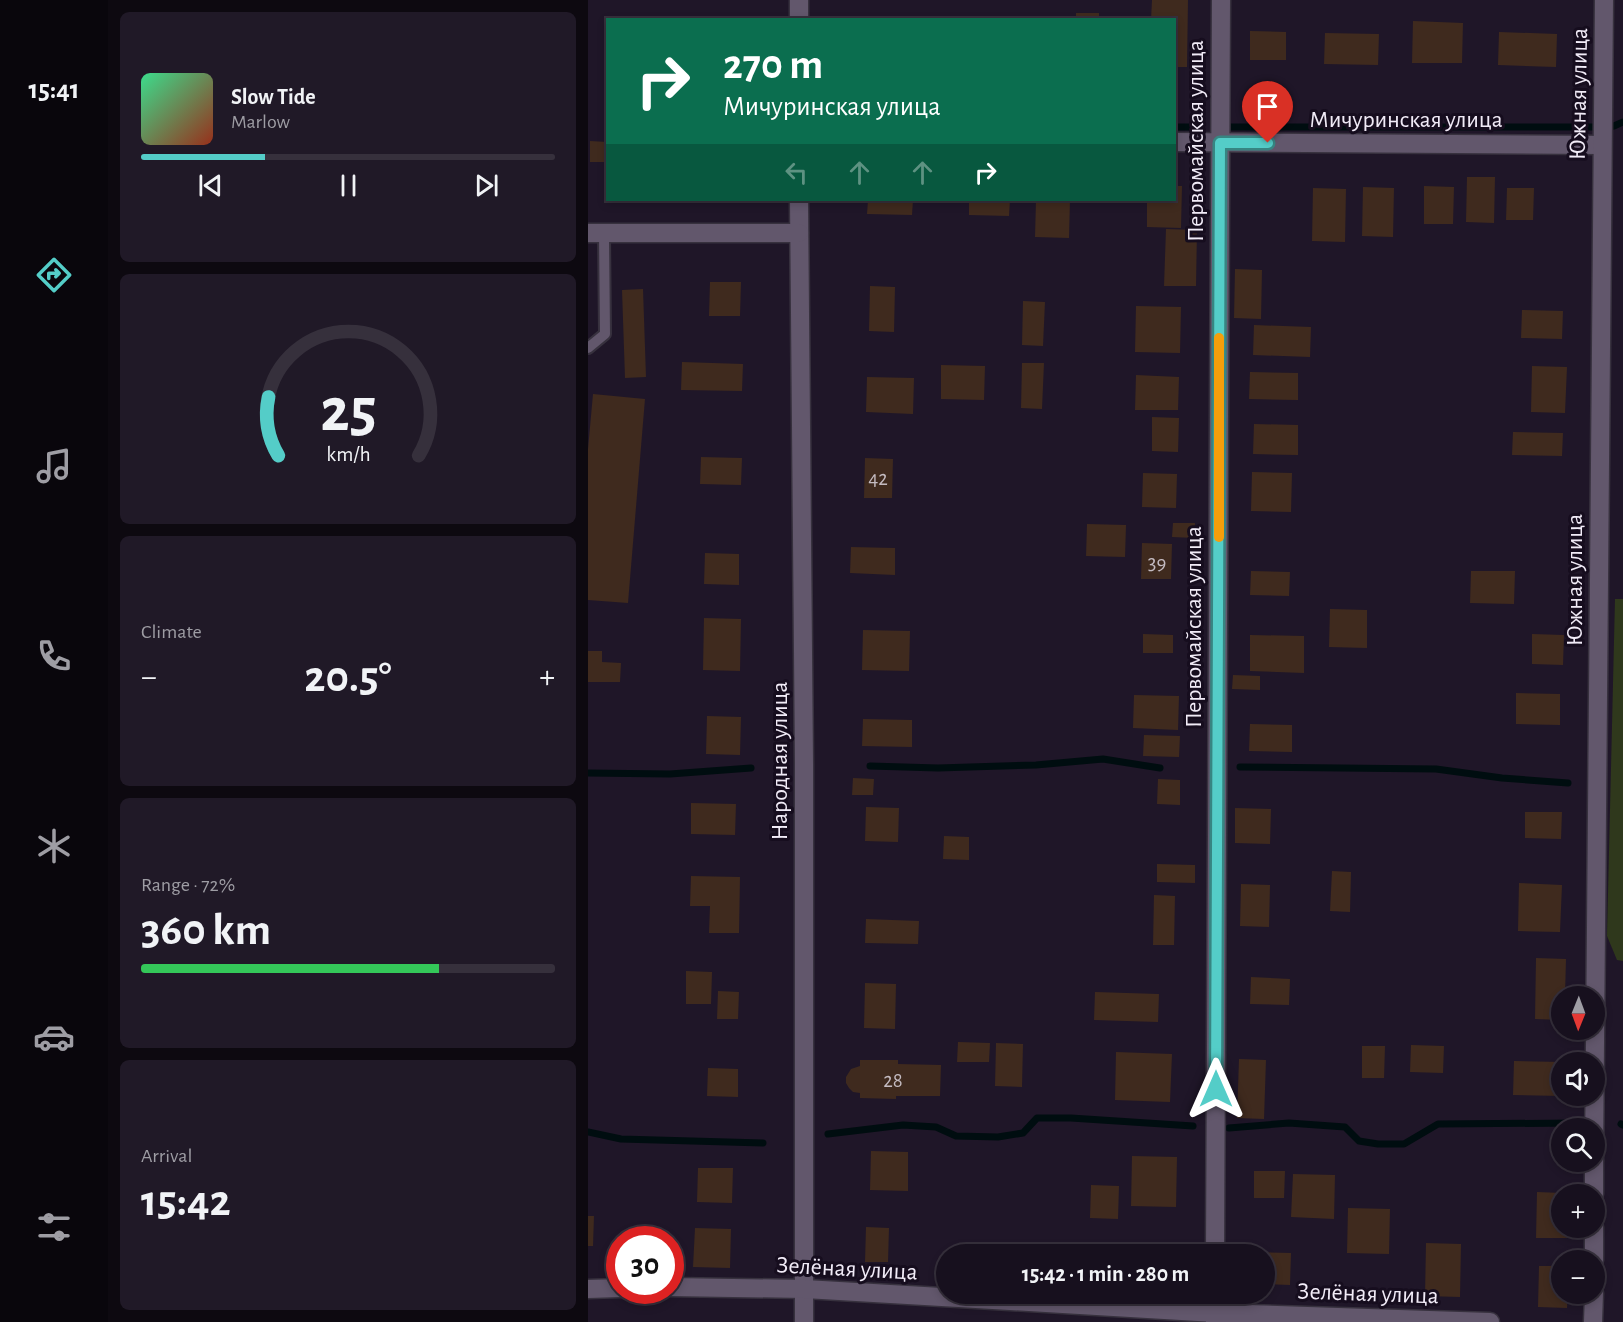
<!DOCTYPE html>
<html lang="en">
<head>
<meta charset="utf-8">
<style>
  body { margin:0; font-family:"Alegreya Sans",sans-serif; background:#201927; color:#f1f3f6; height:100vh; display:flex; flex-direction:column; font-size:22px; white-space:nowrap }
  * { box-sizing:border-box; margin:0 }
  p { font-size:20px; color:#9e9da4 }
  .icon { flex:none; width:33px; height:33px; fill:none; stroke:currentColor; stroke-width:2; stroke-linecap:round; stroke-linejoin:round }
  .map { position:relative; flex:1; overflow:hidden }
  .drawer { display:flex; flex-direction:column; gap:12px; padding:12px; background:#0d0910; width:480px }
  .drawer>* { flex:none }
  .hud { position:absolute; left:18px; top:18px; width:570px; height:183px; border-radius:0px; box-shadow:0 3px 9px #0003,0 0 0 2px #36303c; background:#0b6e4f; color:#fff; overflow:hidden }
  .needle { width:39px; rotate:181deg }
  .fabs { position:absolute; left:963px; top:986px; display:grid; gap:12px }
  .fabs a { display:grid; place-items:center; width:54px; height:54px; border-radius:50%; background:#17101e; box-shadow:0 3px 9px #0003,0 0 0 2px #36303c; font-size:30px }
  .speed { position:absolute; left:18px; top:1226px; display:flex; gap:12px; font-size:30px; font-weight:700; text-align:center }
  .speed>* { display:grid; place-content:center; width:78px; height:78px; border-radius:50%; background:#17101e; box-shadow:0 3px 9px #0003,0 0 0 2px #36303c; line-height:1 }
  .speed .limit { border:9px solid #d22; background:#fff; color:#111 }
  .pin { position:absolute; display:grid; place-items:center; width:51px; height:51px; color:#fff; margin:-62px -26px; border-radius:50% 50% 50% 0; rotate:-45deg; box-shadow:0 0 6px #0007 }
  .pin .icon { rotate:45deg }
  .me { position:absolute; width:66px; margin:-33px; rotate:0deg; stroke-linejoin:round; filter:drop-shadow(0 0 4px #0008) }
  .turn { display:flex; align-items:center; gap:21px; height:126px; padding:0 18px; font-size:27px }
  .turn .icon { width:78px; height:78px; stroke-width:2.5 }
  .turn b { display:block; font-size:42px; line-height:51px }
  .lanes { display:flex; align-items:center; height:57px; padding:0 18px; background:#0003; justify-content:center; gap:30px; direction:ltr }
  .lanes .off { opacity:.35 }
  .big { font-size:45px; font-weight:600; line-height:1.1 }
  .drawer .card { flex:1; display:flex; flex-direction:column; justify-content:center; gap:9px; min-width:0; padding:0 21px; border-radius:9px; background:#201927 }
  .drawer .dial { align-items:center; gap:0 }
  .dial svg { height:156px; overflow:visible; fill:none; stroke:#36303c; stroke-width:7; stroke-linecap:round; text-anchor:middle }
  .dial text { fill:#f1f3f6; stroke:none }
  .song { display:flex; align-items:center; gap:18px }
  .cover { width:72px; height:72px; border-radius:9px; background:linear-gradient(135deg,hsl(150 70% 55%),hsl(10 70% 35%)) }
  .played { height:6px; border-radius:3px; background:linear-gradient(90deg,#54cdc8 30%,#36303c 30%) }
  .keys { display:flex; justify-content:space-around; direction:ltr }
  .heat { display:flex; justify-content:space-between; align-items:center; font-size:33px; direction:ltr }
  .charge { height:9px; border-radius:4px; background:linear-gradient(90deg,#34c759 72%,#36303c 0) }
  .trip { position:absolute; left:348px; top:1244px; width:339px; height:60px; border-radius:30px; background:#17101e; box-shadow:0 3px 9px #0003,0 0 0 2px #36303c; font-weight:600; line-height:60px; text-align:center }
  main { display:flex; flex:1; min-height:0 }
  .tab-bar { display:flex; flex-direction:column; width:108px; justify-content:space-around; align-items:center; background:#09060c; color:#9e9da4 }
  .tab-bar .icon { width:42px; height:42px }
  .tab-bar .selected { color:#54cdc8 }
  .tab-bar b { font-size:27px; color:#f1f3f6 }
  .map>svg:first-child { display:block }
  .green { fill:#2f381c }
  .lines { fill:none; stroke-linecap:round; stroke-linejoin:round }
  .stream { stroke:#000d10; stroke-width:7 }
  .building { fill:#3f2a1e }
  .service-casing { stroke:#37313e; stroke-width:14 }
  .minor-casing { stroke:#37313e; stroke-width:21 }
  .service { stroke:#62576c; stroke-width:10 }
  .minor { stroke:#62576c; stroke-width:18 }
  .route-casing { stroke:#378582; stroke-width:15 }
  .route { stroke:#54cdc8; stroke-width:10 }
  .slow { stroke:#f59e0b; stroke-width:10 }
  .labels { text-anchor:middle; dominant-baseline:central; stroke-width:6; stroke-linejoin:round; paint-order:stroke }
  .number-label { font-size:21px; fill:#c4bbc1 }
  .street-label { font-size:24px; fill:#f1ebf7; stroke:#160d1e }
</style>
</head>
<body>
<main>
<nav class="tab-bar">
<b>15:41</b>
<svg class="icon selected" aria-label="directions" viewBox="0 0 24 24"><path d="M12 3l9 9-9 9-9-9zM9 14v-3h6M13 9l2 2-2 2"/></svg>
<svg class="icon" aria-label="music" viewBox="0 0 24 24"><path d="M9 18V5l10-2v13"/><circle cx="6" cy="18" r="3"/><circle cx="16" cy="16" r="3"/></svg>
<svg class="icon" aria-label="phone" viewBox="0 0 24 24"><path d="M5 4h4l2 5-3 2q2 4 5 5l2-3 5 2v4C11 20 4 13 5 4z"/></svg>
<svg class="icon" aria-label="climate" viewBox="0 0 24 24"><path d="M12 3v18M4 7l16 10M4 17L20 7"/></svg>
<svg class="icon" aria-label="car" viewBox="0 0 24 24"><path d="M5 17H2v-5l4-1 3-4h7l3 4 3 1v5h-3M9 17h6M6 11h13"/><circle cx="7" cy="17" r="2"/><circle cx="17" cy="17" r="2"/></svg>
<svg class="icon" aria-label="filters" viewBox="0 0 24 24"><path d="M4 7h16M4 17h16"/><circle cx="9" cy="7" r="2"/><circle cx="15" cy="17" r="2"/></svg>
</nav>
<section class="drawer">
<div class="card">
<div class="song"><i class="cover"></i><div><b>Slow Tide</b><p>Marlow</p></div></div>
<div class="played"></div>
<div class="keys"><svg class="icon" aria-label="previous" viewBox="0 0 24 24"><path d="M18 5L8 12l10 7zM5 5v14"/></svg><svg class="icon" aria-label="pause" viewBox="0 0 24 24"><path d="M8 5v14M16 5v14"/></svg><svg class="icon" aria-label="next" viewBox="0 0 24 24"><path d="M6 5l10 7-10 7zM19 5v14"/></svg></div>
</div>
<div class="card dial"><svg viewBox="0 0 100 80">
<path d="M14 69A42 42 0 1 1 86 69"/>
<path d="M14 69A42 42 0 0 1 9 39" stroke="#54cdc8"/>
<text x="50" y="56" font-size="32" font-weight="700">25</text>
<text x="50" y="72" font-size="11">km/h</text>
</svg></div>
<div class="card"><p>Climate</p>
<div class="heat"><a>−</a><b class="big">20.5°</b><a>+</a></div>
</div>
<div class="card"><p>Range · 72%</p><b class="big">360 km</b><div class="charge"></div></div>
<div class="card"><p>Arrival</p><b class="big">15:42</b></div>
</section>
<div class="map">
<svg width="1035" height="1322" viewBox="0 0 1035 1322">
  <rect width="100%" height="100%" fill="#1f1628"/>
  <polygon class="green" points="1027,599 1035,599 1035,961 1029,960 1019,936"/>
  <g class="lines">
    <g class="stream">
      <polyline points="1026,126 1035,122"/>
      <polyline points="586,127 612,127"/>
      <polyline points="642,127 1007,127"/>
      <polyline points="282,766 350,768 448,765 515,759 572,768"/>
      <polyline points="652,767 848,769 914,778 980,783"/>
      <polyline points="0,773 82,774 163,768"/>
      <polyline points="1033,1124 1035,1125"/>
      <polyline points="641,1128 701,1123 757,1127 771,1141 790,1144 816,1144 850,1124 989,1123"/>
      <polyline points="0,1132 33,1139 175,1143"/>
      <polyline points="240,1134 315,1125 348,1127 368,1136 410,1137 435,1133 449,1118 483,1118 605,1126"/>
    </g>
  </g>
  <g class="building">
    <polygon points="564,0 600,0 599,67 586,67 586,20 563,20"/>
    <rect x="488" y="13" width="23" height="7"/>
    <polygon points="825,21 875,23 874,63 824,63"/>
    <polygon points="662,31 698,32 698,60 662,60"/>
    <polygon points="911,32 969,34 968,67 910,65"/>
    <polygon points="737,33 791,34 790,65 736,64"/>
    <polygon points="2,141 20,142 20,162 2,162"/>
    <polygon points="879,177 907,177 906,223 878,222"/>
    <polygon points="586,186 594,186 593,228 559,227 559,200 586,200"/>
    <polygon points="836,186 866,187 865,224 836,224"/>
    <polygon points="775,187 806,188 805,237 774,236"/>
    <polygon points="725,188 758,189 757,242 724,241"/>
    <polygon points="919,188 946,188 945,220 918,220"/>
    <polygon points="280,200 325,200 324,215 279,214"/>
    <polygon points="381,200 422,200 421,216 381,215"/>
    <polygon points="448,200 482,200 481,238 447,237"/>
    <polygon points="578,229 609,230 608,286 576,286"/>
    <polygon points="647,269 674,270 673,319 646,318"/>
    <polygon points="122,282 153,282 152,316 121,316"/>
    <polygon points="282,286 307,287 306,332 281,331"/>
    <polygon points="55,289 58,377 37,378 34,290"/>
    <polygon points="435,301 457,302 455,346 434,345"/>
    <polygon points="548,306 593,307 592,353 547,352"/>
    <polygon points="934,310 975,311 974,339 933,338"/>
    <polygon points="666,325 723,327 722,357 665,355"/>
    <polygon points="94,362 155,364 154,391 93,390"/>
    <polygon points="434,363 456,363 454,409 433,408"/>
    <polygon points="353,365 397,366 396,400 353,399"/>
    <polygon points="944,366 979,367 977,413 943,412"/>
    <polygon points="662,372 710,373 710,400 661,399"/>
    <polygon points="548,375 591,377 590,410 547,410"/>
    <polygon points="279,377 326,378 325,414 278,412"/>
    <polygon points="5,394 57,399 40,603 0,600 0,449"/>
    <polygon points="564,417 591,418 590,452 564,451"/>
    <polygon points="666,424 710,425 710,455 665,454"/>
    <polygon points="925,432 975,433 974,456 924,455"/>
    <polygon points="113,457 154,458 153,485 112,484"/>
    <polygon points="277,458 305,459 304,498 276,498"/>
    <polygon points="664,472 704,473 703,512 663,511"/>
    <polygon points="555,473 589,474 588,508 554,507"/>
    <polygon points="585,523 607,523 606,538 584,537"/>
    <polygon points="499,524 538,525 537,557 498,556"/>
    <polygon points="554,543 584,544 583,579 553,579"/>
    <polygon points="263,547 307,548 307,575 262,573"/>
    <polygon points="117,553 151,554 151,585 116,584"/>
    <polygon points="663,571 702,572 701,596 662,595"/>
    <polygon points="883,571 927,571 926,604 882,603"/>
    <polygon points="742,609 779,610 779,648 741,647"/>
    <polygon points="116,618 153,619 152,671 115,670"/>
    <polygon points="275,630 322,631 321,671 274,670"/>
    <polygon points="555,634 585,635 585,653 555,653"/>
    <polygon points="944,634 976,635 975,665 944,664"/>
    <polygon points="662,635 716,636 716,673 662,671"/>
    <polygon points="0,651 14,651 14,662 33,663 32,682 0,682"/>
    <polygon points="645,675 672,676 672,690 644,689"/>
    <polygon points="928,693 972,694 972,725 928,724"/>
    <polygon points="546,695 591,696 590,730 545,728"/>
    <polygon points="119,716 153,717 152,755 118,754"/>
    <polygon points="275,719 324,720 324,747 274,746"/>
    <polygon points="662,724 704,725 704,752 661,751"/>
    <polygon points="556,735 592,736 591,757 555,756"/>
    <polygon points="265,778 286,779 285,795 264,795"/>
    <polygon points="570,779 592,780 592,805 569,804"/>
    <polygon points="103,803 148,804 147,835 103,834"/>
    <polygon points="278,807 311,808 310,842 277,841"/>
    <polygon points="647,808 683,809 682,844 647,843"/>
    <polygon points="937,812 974,812 973,839 937,838"/>
    <polygon points="356,836 381,837 381,860 355,859"/>
    <polygon points="569,864 607,865 607,883 569,882"/>
    <polygon points="744,871 763,872 762,912 742,911"/>
    <polygon points="103,876 152,877 151,933 121,933 122,906 102,906"/>
    <polygon points="931,883 974,885 972,932 930,931"/>
    <polygon points="653,884 682,885 681,927 652,926"/>
    <polygon points="566,895 587,896 586,945 565,945"/>
    <polygon points="278,919 331,921 330,944 277,943"/>
    <polygon points="948,958 978,959 977,996 974,996 974,1020 947,1019"/>
    <polygon points="98,971 124,972 123,1004 98,1004"/>
    <polygon points="663,977 702,979 701,1005 662,1004"/>
    <polygon points="277,983 308,984 307,1029 276,1028"/>
    <polygon points="130,991 151,992 150,1019 129,1019"/>
    <polygon points="507,992 571,994 570,1022 506,1020"/>
    <polygon points="370,1042 402,1043 401,1062 369,1062"/>
    <polygon points="408,1043 435,1044 434,1087 407,1086"/>
    <polygon points="823,1045 856,1046 855,1073 822,1072"/>
    <polygon points="774,1046 797,1046 796,1078 774,1078"/>
    <polygon points="528,1052 584,1054 582,1102 527,1100"/>
    <polygon points="651,1059 678,1060 676,1119 649,1118"/>
    <polygon points="272,1060 310,1060 310,1064 353,1065 352,1096 308,1096 308,1099 272,1098 272,1093 265,1092 261,1088 258,1083 258,1077 263,1069 272,1066"/>
    <polygon points="926,1061 974,1062 974,1096 925,1095"/>
    <polygon points="120,1068 150,1069 150,1097 119,1096"/>
    <polygon points="283,1151 320,1152 320,1191 282,1190"/>
    <polygon points="544,1156 589,1157 588,1207 543,1206"/>
    <polygon points="110,1168 145,1168 144,1203 109,1202"/>
    <polygon points="666,1171 697,1171 696,1198 666,1198"/>
    <polygon points="705,1174 747,1175 746,1219 703,1217"/>
    <polygon points="503,1185 531,1186 530,1219 502,1218"/>
    <polygon points="949,1192 974,1193 974,1227 982,1227 981,1238 948,1238"/>
    <polygon points="760,1208 802,1209 801,1254 759,1253"/>
    <polygon points="0,1216 6,1216 5,1246 0,1246"/>
    <polygon points="278,1227 301,1228 300,1262 277,1262"/>
    <polygon points="107,1228 143,1229 142,1268 105,1267"/>
    <polygon points="384,1243 419,1244 419,1254 383,1254"/>
    <polygon points="838,1243 873,1244 872,1297 837,1296"/>
    <polygon points="457,1248 492,1249 491,1254 456,1254"/>
    <polygon points="666,1252 703,1253 702,1285 676,1284 676,1254 665,1254"/>
    <polygon points="951,1266 974,1266 974,1293 980,1293 979,1308 950,1307"/>
  </g>
  <g class="lines">
    <defs>
      <polyline id="service" points="0,348 17,334 16,233"/>
      <g id="minor">
        <polyline points="211,20 211,0"/>
        <polyline points="586,142 1014,145"/>
        <polyline points="211,200 216,764 216,1322"/>
        <polyline points="0,233 211,233"/>
        <polyline points="1006,1160 1016,0"/>
        <polyline points="1006,1194 1006,1161"/>
        <polyline points="627,1254 633,0"/>
        <polyline points="1006,1260 1006,1227"/>
        <polyline points="82,1287 217,1289 627,1313 902,1322"/>
        <polyline points="0,1289 32,1288"/>
        <polyline points="627,1322 627,1293"/>
        <polyline points="1005,1322 1006,1293"/>
      </g>
    </defs>
    <use href="#service" class="service-casing"/>
    <use href="#minor" class="minor-casing"/>
    <use href="#service" class="service"/>
    <use href="#minor" class="minor"/>
  </g>
  <g class="lines">
    <defs>
      <polyline id="route" points="628,1089 632,143 680,143"/>
    </defs>
    <use href="#route" class="route-casing"/>
    <use href="#route" class="route"/>
    <polyline class="slow" points="631,537 631,338"/>
  </g>
  <g class="labels">
    <g class="number-label">
      <text x="290" y="478">42</text>
      <text x="569" y="562">39</text>
      <text x="305" y="1080">28</text>
    </g>
    <g class="street-label">
      <text transform="translate(991 94) rotate(-89)">Южная улица</text>
      <text x="818" y="120">Мичуринская улица</text>
      <text transform="translate(608 141) rotate(-90)">Первомайская улица</text>
      <text transform="translate(987 580) rotate(-90)">Южная улица</text>
      <text transform="translate(606 627) rotate(-90)">Первомайская улица</text>
      <text transform="translate(192 761) rotate(-90)">Народная улица</text>
      <text transform="translate(259 1269) rotate(3)">Зелёная улица</text>
      <text transform="translate(780 1294) rotate(2)">Зелёная улица</text>
    </g>
  </g>
</svg>
<div class="fabs">
<a><svg class="needle" viewBox="-14 -14 28 28"><path d="M0-13l5 13h-10z" fill="#e53935"/><path d="M0 13l5-13h-10z" fill="#9e9da4"/></svg></a>
<a><svg class="icon" aria-label="sound" viewBox="0 0 24 24"><path d="M4 9h4l5-4v14l-5-4H4zM17 9q2 3 0 6"/></svg></a>
<a><svg class="icon" aria-label="search" viewBox="0 0 24 24"><circle cx="10" cy="10" r="6"/><path d="M15 15l6 6"/></svg></a>
<a>+</a>
<a>−</a>
</div>
<div class="speed"><div class="limit">30</div></div>
<div class="pin" style="left:680px;top:143px;background:#d93025"><svg class="icon" aria-label="arrive" viewBox="0 0 24 24"><path d="M6 21V4h12l-3 4 3 4H6"/></svg></div>
<svg class="me" style="left:628px;top:1089px" viewBox="-20 -20 40 40"><path d="M0-17L14 15 0 8-14 15z" fill="#54cdc8" stroke="#fff" stroke-width="4"/></svg>
<div class="trip">15:42 · 1 min · 280 m</div>
<div class="hud">
<div class="turn"><svg class="icon" aria-label="right" viewBox="0 0 24 24"><path d="M7 20v-9h11M14 6l5 5-5 5"/></svg><div><b>270 m</b>Мичуринская улица</div></div>
<div class="lanes"><svg class="icon off" aria-label="left" viewBox="0 0 24 24"><path d="M17 20v-9H6M10 6l-5 5 5 5"/></svg><svg class="icon off" aria-label="ahead" viewBox="0 0 24 24"><path d="M12 20V5M6 11l6-6 6 6"/></svg><svg class="icon off" aria-label="ahead" viewBox="0 0 24 24"><path d="M12 20V5M6 11l6-6 6 6"/></svg><svg class="icon" aria-label="right" viewBox="0 0 24 24"><path d="M7 20v-9h11M14 6l5 5-5 5"/></svg></div>
</div>
</div>
</main>
</body>
</html>
